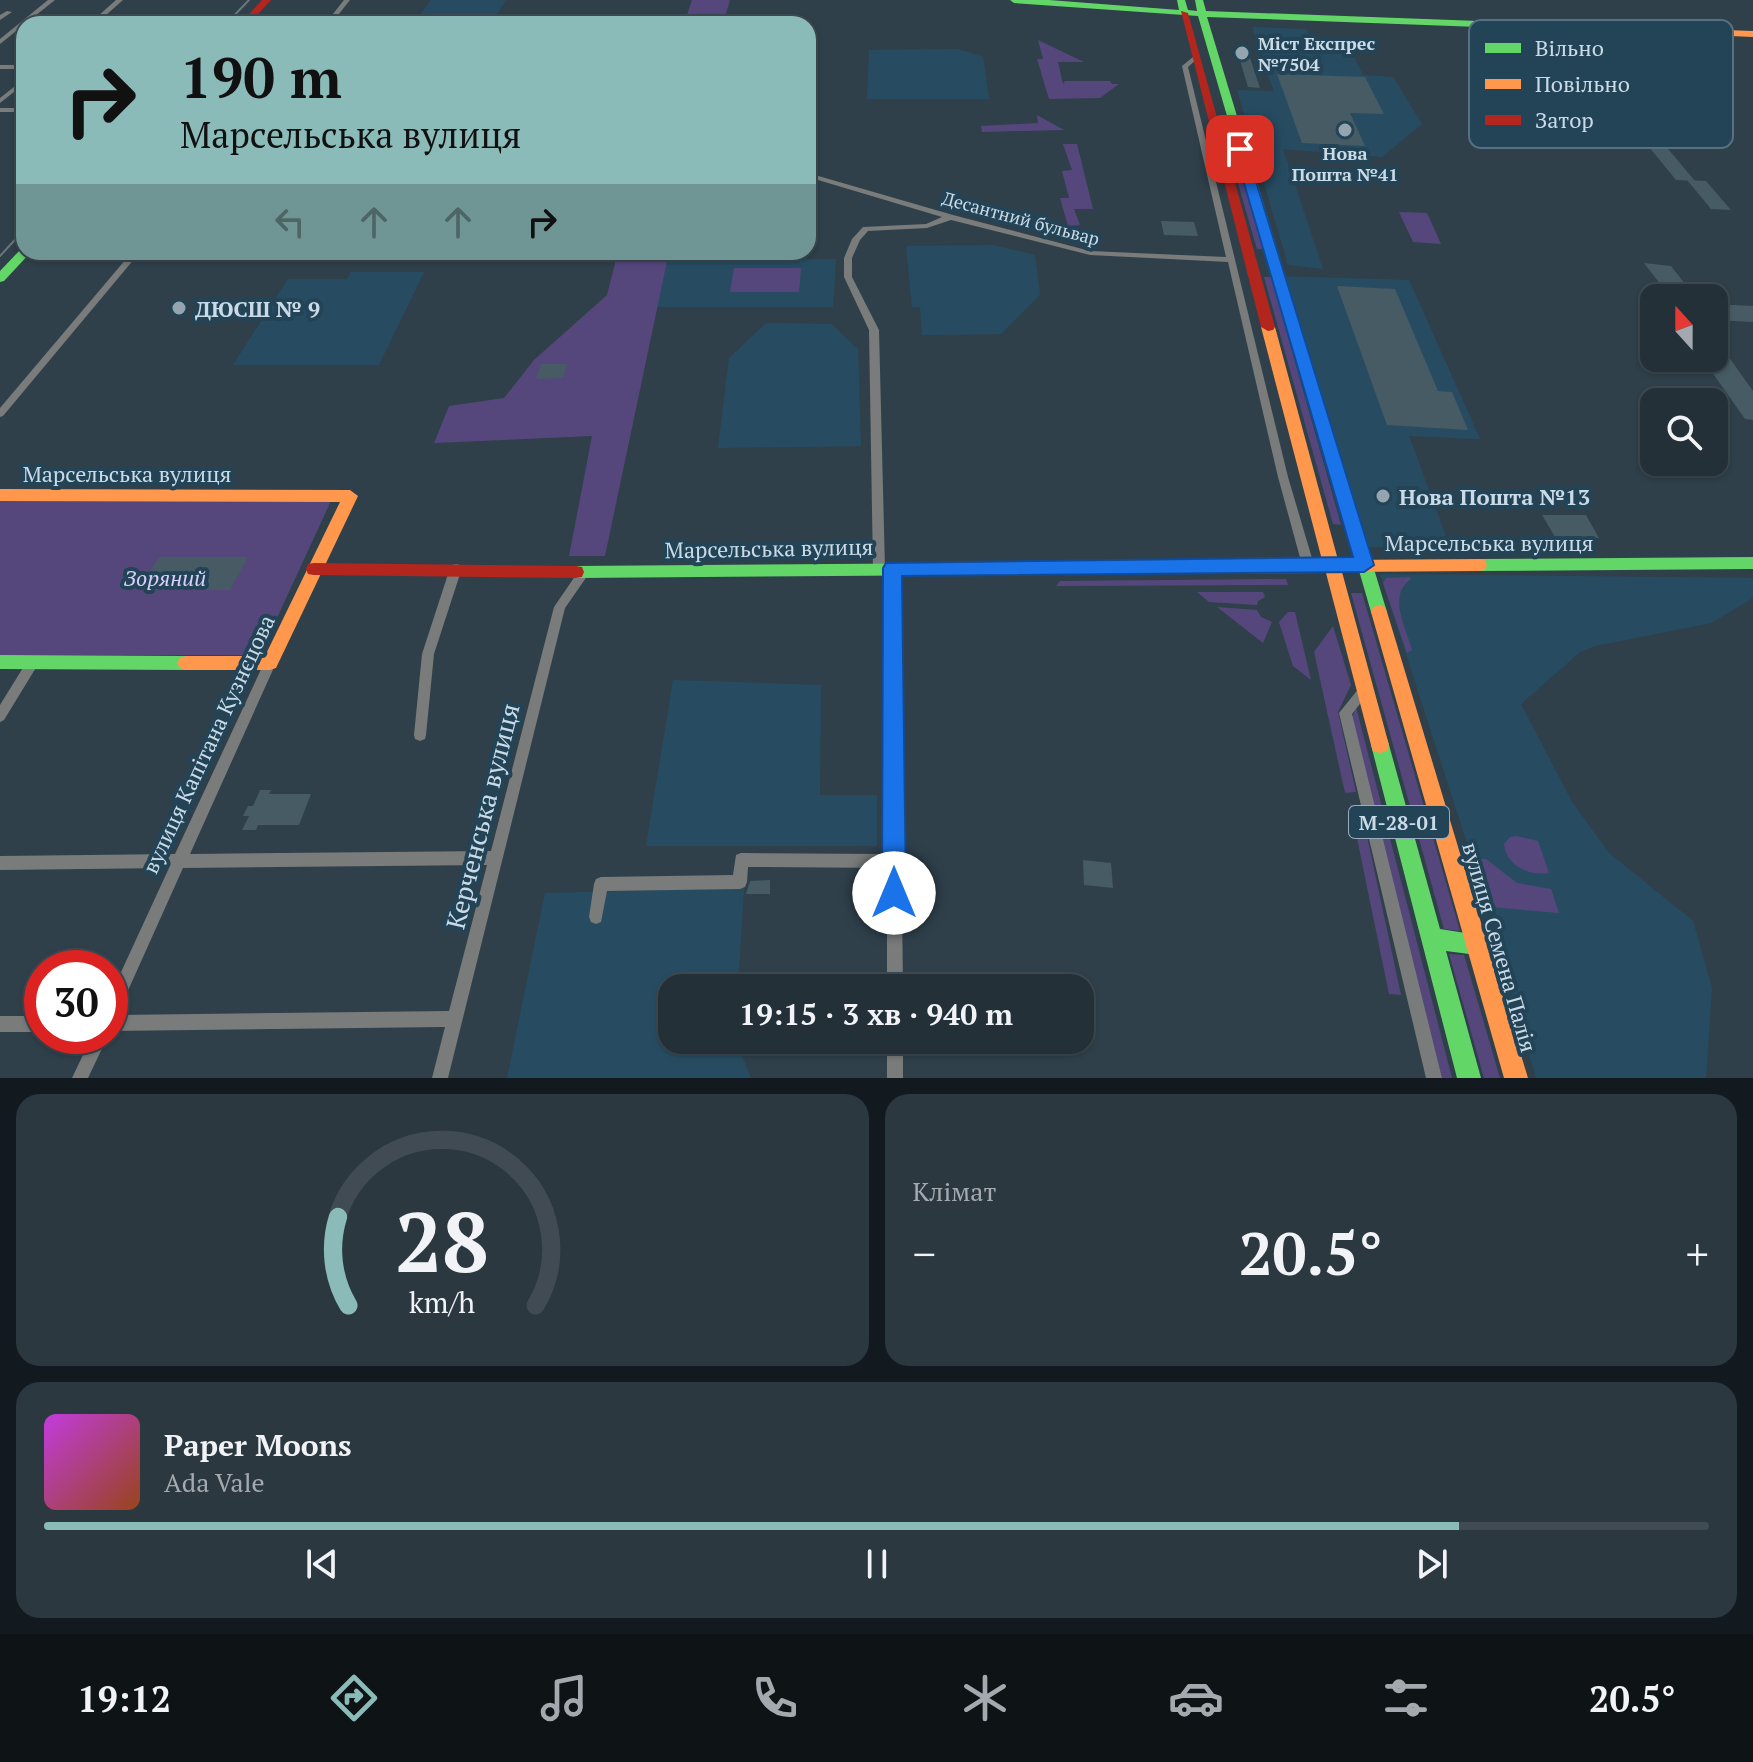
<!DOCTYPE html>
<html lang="uk">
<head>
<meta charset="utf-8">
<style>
  body { margin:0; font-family:"PT Serif",serif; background:#2b3840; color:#f1f3f6; height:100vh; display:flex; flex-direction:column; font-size:30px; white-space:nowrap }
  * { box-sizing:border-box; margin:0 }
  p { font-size:26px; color:#a3a9ae }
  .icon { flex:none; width:44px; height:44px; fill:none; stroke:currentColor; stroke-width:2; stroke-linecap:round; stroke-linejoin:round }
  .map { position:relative; height:1078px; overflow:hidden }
  .details { display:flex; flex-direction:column; gap:16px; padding:16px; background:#131a1f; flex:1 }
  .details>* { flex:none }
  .top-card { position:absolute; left:16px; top:16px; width:800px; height:244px; border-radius:24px; box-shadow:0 2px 6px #0004,0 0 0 2px #404b53; background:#8bbbb9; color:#111; overflow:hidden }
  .needle { width:52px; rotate:339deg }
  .fabs { position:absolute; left:1640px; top:284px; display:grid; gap:16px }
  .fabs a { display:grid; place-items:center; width:88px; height:88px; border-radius:16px; background:#233038; box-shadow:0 2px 6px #0004,0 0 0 2px #404b53; font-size:40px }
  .speed { position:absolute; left:24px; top:950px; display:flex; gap:16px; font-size:40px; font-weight:700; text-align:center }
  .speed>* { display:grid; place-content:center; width:104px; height:104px; border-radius:50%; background:#233038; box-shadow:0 2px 6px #0004,0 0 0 2px #404b53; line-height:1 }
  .speed .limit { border:12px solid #d22; background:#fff; color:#111 }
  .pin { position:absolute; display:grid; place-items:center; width:68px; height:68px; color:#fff; margin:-34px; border-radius:16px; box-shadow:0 4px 12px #0006 }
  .me { position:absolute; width:88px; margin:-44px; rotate:0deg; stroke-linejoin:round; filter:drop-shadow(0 0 6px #0008) }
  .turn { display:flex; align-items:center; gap:28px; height:168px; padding:0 32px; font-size:36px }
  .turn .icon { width:104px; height:104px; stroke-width:2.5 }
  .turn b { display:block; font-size:56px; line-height:68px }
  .lanes { display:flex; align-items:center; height:76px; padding:0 32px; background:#0003; justify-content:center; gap:40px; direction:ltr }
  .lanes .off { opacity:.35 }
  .big { font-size:60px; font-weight:800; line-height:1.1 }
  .details .widget { flex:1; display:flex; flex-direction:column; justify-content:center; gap:12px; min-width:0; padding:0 28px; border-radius:24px; background:#2b3840 }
  .details .dial { align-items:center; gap:0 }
  .dial svg { height:208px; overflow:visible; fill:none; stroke:#404b53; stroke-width:7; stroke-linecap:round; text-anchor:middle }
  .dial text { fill:#f1f3f6; stroke:none }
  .song { display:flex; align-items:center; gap:24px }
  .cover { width:96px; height:96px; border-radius:12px; background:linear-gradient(135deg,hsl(290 70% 55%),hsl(20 70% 35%)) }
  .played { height:8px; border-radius:4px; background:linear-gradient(90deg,#8bbbb9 85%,#404b53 85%) }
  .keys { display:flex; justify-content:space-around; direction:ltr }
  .heat { display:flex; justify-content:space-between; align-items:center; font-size:44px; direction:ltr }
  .details .tiles { flex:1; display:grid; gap:16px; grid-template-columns:1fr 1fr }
  .widget:last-child { grid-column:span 2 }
  .trip { position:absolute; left:658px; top:974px; width:436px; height:80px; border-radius:24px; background:#233038; box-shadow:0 2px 6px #0004,0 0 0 2px #404b53; font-weight:800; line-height:80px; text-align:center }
  .menu { display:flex; height:128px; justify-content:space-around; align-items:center; background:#0e1316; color:#a3a9ae }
  .menu .icon { width:56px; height:56px }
  .menu .selected { color:#8bbbb9 }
  .menu b { font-size:36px; color:#f1f3f6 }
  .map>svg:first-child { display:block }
  .built { fill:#274c62 }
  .green { fill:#55477c }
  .building { fill:#465b64 }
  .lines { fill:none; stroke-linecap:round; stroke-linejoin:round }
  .street { fill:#797c7a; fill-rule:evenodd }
  .fast { fill:#63d668; fill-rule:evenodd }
  .slow { fill:#ff974d; fill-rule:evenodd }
  .jam { fill:#b3261e; fill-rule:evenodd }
  .tram { stroke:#6c7679; stroke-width:2 }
  .route { fill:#1a73e8; stroke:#114b97; stroke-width:2 }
  .poi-dot { fill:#94a5b0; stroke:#234457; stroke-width:3 }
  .labels { text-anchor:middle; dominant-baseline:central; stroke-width:8; stroke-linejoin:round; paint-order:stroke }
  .far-poi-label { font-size:18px; font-weight:bold; fill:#cadbe7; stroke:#234457; text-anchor:start }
  .far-street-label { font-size:18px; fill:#cadbe7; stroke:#234457 }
  .shield { fill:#234457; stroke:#98aebc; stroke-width:2 }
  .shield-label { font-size:20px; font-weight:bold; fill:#cadbe7 }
  .poi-label { font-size:22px; font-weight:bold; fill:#cadbe7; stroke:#234457; text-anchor:start }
  .street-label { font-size:22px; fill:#cadbe7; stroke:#234457 }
  .park-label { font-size:22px; font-style:italic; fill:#dacffa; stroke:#234457 }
  .near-street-label { font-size:26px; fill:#cadbe7; stroke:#234457 }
  .key { fill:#234457; stroke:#557182; stroke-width:2 }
  .key-label { font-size:22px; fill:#cadbe7 }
</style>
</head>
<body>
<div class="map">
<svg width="1753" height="1078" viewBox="0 0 1753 1078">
  <rect width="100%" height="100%" fill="#2f404b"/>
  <g class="built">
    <polygon points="431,0 506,0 492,22 415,22"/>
    <polygon points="1252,27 1307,29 1309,34 1316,37 1345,38 1363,75 1393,77 1422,124 1382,157 1283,149 1323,269 1288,265 1237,90 1274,91 1268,75 1274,75 1272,67 1266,66"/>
    <polygon points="958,49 983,57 989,99 867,99 869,50"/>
    <polygon points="993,245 1035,255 1040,295 1001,334 922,335 920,307 912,307 906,246"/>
    <polygon points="669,252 798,252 798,259 836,259 833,307 657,307"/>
    <polygon points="351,272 424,272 379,365 233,365 288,279 347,279"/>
    <polygon points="1278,276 1409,280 1480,439 1409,436 1450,547 1358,547"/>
    <polygon points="766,323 831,324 858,349 861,446 718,448 729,358"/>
    <polygon points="1380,574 1753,578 1753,598 1711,623 1595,646 1580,652 1521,704 1572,802 1609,853 1693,921 1712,988 1706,1078 1536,1078 1504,967 1507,966"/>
    <polygon points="673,680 821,685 820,795 877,795 877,846 646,846"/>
    <polygon points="744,888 738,988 672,988 672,1040 736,1040 751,1078 507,1078 545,893"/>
  </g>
  <g class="green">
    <polygon points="692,0 730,0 723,24 684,24"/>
    <polygon points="1038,40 1084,62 1058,62 1063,84 1065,81 1110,81 1112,84 1119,84 1100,98 1049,99 1037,59 1043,59"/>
    <polygon points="1037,115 1064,130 982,132 981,126 1038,123"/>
    <polygon points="1222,128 1228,128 1263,249 1257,249"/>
    <polygon points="1063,144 1077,144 1093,209 1074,209 1080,225 1068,226 1060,198 1069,198 1062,171 1072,170"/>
    <polygon points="1399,212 1427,213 1441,244 1413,242"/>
    <polygon points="618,252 669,252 605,556 569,556 592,436 434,443 449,406 504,398 534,360 607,295"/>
    <polygon points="734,268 801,268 799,292 730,292"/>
    <polygon points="1264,277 1271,277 1341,525 1333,524"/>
    <polygon points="0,499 325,499 330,503 265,644 246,655 0,655"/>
    <path d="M1409,577L1411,579C1387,595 1406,627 1412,650L1407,653L1383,583L1386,578Z"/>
    <polygon points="1286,579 1288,585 1056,586 1060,581"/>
    <polygon points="1197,592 1263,592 1265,597 1258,601 1257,605 1209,602"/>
    <polygon points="1351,593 1362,593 1460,931 1444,929"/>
    <polygon points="1217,607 1257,610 1261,617 1272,622 1263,643"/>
    <polygon points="1288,612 1295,612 1311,680 1293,666 1279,622"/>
    <polygon points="1333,626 1351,685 1338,712 1356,792 1345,793 1314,652"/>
    <polygon points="1356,707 1452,1078 1442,1078 1352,718"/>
    <polygon points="1350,804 1361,808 1401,995 1389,994"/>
    <path d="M1517,836L1538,841L1549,873C1529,876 1506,866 1504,844L1510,837Z"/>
    <polygon points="1478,859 1486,859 1517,883 1551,889 1559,913 1491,907 1476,862"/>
    <polygon points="1449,954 1464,955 1500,1078 1484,1078"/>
  </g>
  <g class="building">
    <polygon points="1239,57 1250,58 1260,88 1248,87"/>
    <polygon points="1277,74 1365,77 1384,114 1350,113 1365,146 1302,143"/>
    <polygon points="1605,93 1622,94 1695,181 1676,180"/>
    <polygon points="1687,180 1706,181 1731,210 1711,209"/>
    <polygon points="1161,221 1194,222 1198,236 1164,235"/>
    <polygon points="1644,263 1671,266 1696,298 1671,298"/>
    <polygon points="1337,286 1395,289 1438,391 1452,392 1468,430 1387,425"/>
    <polygon points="1714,304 1753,306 1753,322 1714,320"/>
    <polygon points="1714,346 1721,346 1753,391 1753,420 1745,419 1702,358 1714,358"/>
    <polygon points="541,364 567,364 563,378 536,379"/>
    <polygon points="1542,515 1586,515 1599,538 1555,537"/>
    <polygon points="159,557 248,557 230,590 139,590"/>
    <polygon points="260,790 271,790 269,794 311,794 299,825 258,825 256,830 242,830 249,816 243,816 248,806 253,806"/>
    <polygon points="1083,860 1111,863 1113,888 1084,885"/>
    <polygon points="770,880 770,894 746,894 750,881"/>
  </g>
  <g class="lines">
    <g class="street">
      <polygon points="48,0 55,0 0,44 0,39"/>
      <polygon points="116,0 123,0 96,24 89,24"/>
      <polygon points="344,0 350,0 331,24 325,24"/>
      <polygon points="7,11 12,12 0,20 0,15"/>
      <polygon points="1193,57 1198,58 1188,67 1288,477 1314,565 1312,568 1304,568 1302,565 1278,477 1228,262 1090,255 951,220 927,228 868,231 860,240 852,258 852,277 879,330 885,569 883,572 875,572 873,569 869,330 844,277 844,258 852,239 863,227 926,224 942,217 808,177 808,173 953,215 1090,251 1226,257 1182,66"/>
      <rect x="0" y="65" width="24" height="4"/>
      <polygon points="24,79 24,84 0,103 0,98"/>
      <rect x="0" y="108" width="24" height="4"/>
      <polygon points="132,252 140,252 3,416 0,417 0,408"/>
      <polygon points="456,564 460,565 462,568 434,654 426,735 425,739 420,741 415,739 414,735 422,654 450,568 452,565"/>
      <polygon points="892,564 896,565 898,568 903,988 887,988 887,868 748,867 747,882 745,887 740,889 607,891 601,922 596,924 591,922 589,917 594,884 596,879 601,877 733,875 736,855 741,853 887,854 886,568 888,565"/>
      <path d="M584,568L588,569L590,572L565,608L448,1078H432L445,1027L110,1031V996L169,868L0,870V856L175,854L264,663L266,659L270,658L274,659L276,663L190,854L491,851L554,607L580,569ZM487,865L449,1011L117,1015L183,868Z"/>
      <polygon points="33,657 37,658 39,662 37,666 4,720 0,722 0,705 29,658"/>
      <polygon points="1364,686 1368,687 1370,691 1352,714 1442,1078 1426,1078 1339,713 1360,687"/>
      <rect x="0" y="1016" width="42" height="16"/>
      <polygon points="92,1036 108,1036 88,1078 72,1078"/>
      <rect x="887" y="1040" width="16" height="38"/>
    </g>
    <g class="fast">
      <polygon points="1010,0 1049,0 1179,10 1177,0 1185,0 1188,10 1197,11 1195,0 1203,0 1206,11 1645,27 1650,30 1645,33 1207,17 1387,612 1385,617 1379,619 1373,617 1371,612 1198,16 1014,3"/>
      <polygon points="21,249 31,252 4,281 0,282 0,271"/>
      <polygon points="1753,557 1753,569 1479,571 1473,570 1471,565 1473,560 1479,559"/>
      <polygon points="973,563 979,564 981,569 979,574 973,575 576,578 570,577 568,572 570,567 576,566"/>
      <polygon points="0,655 186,656 192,658 195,663 192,668 186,670 0,669"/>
      <polygon points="1380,737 1387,739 1389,745 1440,929 1485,936 1488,944 1485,952 1477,955 1446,951 1481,1078 1457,1078 1371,745 1373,739"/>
    </g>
    <g class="slow">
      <polygon points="1645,27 1753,31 1753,37 1642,32 1640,30"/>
      <polygon points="1268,323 1275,327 1338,560 1479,559 1485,560 1487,565 1485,570 1479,571 1342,572 1389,745 1387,751 1380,753 1373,751 1371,745 1326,573 973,575 967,574 965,569 967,564 973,563 1322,560 1261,327"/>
      <polygon points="0,489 350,490 358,496 276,668 270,670 186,670 180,668 177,663 180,658 186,656 265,656 340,502 0,501"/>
      <polygon points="1379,605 1385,607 1387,612 1528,1078 1504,1078 1371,612 1373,607"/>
    </g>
    <g class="jam">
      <polygon points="262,0 271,0 249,24 240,24"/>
      <polygon points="1181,11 1188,13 1275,327 1273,330 1268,331 1261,327"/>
      <polygon points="314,563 576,566 582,567 584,572 582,577 576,578 314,575 308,574 306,569 308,564"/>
    </g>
    <g class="tram">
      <polyline points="226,24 249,0"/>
      <polyline points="0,256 24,230"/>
    </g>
  </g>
  <polygon class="route" points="1236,146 1246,149 1374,565 1364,572 902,576 906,893 903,901 894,905 886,901 882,893 883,568 886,563 1353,557 1234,149"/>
  <g class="poi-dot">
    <circle cx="1242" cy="53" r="8"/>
    <circle cx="1345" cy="130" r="8"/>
    <circle cx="179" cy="308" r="8"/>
    <circle cx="1383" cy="496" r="8"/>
  </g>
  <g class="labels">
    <g class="far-poi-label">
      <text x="1258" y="43">Міст Експрес<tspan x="1258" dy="21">№7504</tspan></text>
      <text x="1345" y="153" text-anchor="middle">Нова<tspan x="1345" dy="21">Пошта №41</tspan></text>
    </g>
    <g class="far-street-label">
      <text transform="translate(1021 218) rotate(15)">Десантний бульвар</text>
    </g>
    <rect class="shield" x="1349" y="806" width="100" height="32" rx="6"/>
    <g class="shield-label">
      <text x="1399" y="822">М-28-01</text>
    </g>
    <g class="poi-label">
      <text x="195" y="308">ДЮСШ № 9</text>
      <text x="1399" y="496">Нова Пошта №13</text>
    </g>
    <g class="street-label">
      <text x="127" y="473">Марсельська вулиця</text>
      <text x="1489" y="542">Марсельська вулиця</text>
      <text transform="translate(769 548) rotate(-1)">Марсельська вулиця</text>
      <text transform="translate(208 744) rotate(-65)">вулиця Капітана Кузнєцова</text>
      <text transform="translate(1500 947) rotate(74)">вулиця Семена Палія</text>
    </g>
    <g class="park-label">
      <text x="165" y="577">Зоряний</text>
    </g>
    <g class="near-street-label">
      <text transform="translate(482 816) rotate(-76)">Керченська вулиця</text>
    </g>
  </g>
  <rect x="1469" y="20" width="264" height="128" rx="12" class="key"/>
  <rect x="1485" y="43" width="36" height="10" fill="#63d668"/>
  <rect x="1485" y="79" width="36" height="10" fill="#ff974d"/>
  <rect x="1485" y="115" width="36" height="10" fill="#b3261e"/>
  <g class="key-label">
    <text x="1535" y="56">Вільно</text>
    <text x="1535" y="92">Повільно</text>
    <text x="1535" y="128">Затор</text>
  </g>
</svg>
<div class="fabs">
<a><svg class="needle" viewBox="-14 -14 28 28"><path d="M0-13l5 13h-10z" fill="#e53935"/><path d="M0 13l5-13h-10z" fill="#a3a9ae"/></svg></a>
<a><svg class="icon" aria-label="search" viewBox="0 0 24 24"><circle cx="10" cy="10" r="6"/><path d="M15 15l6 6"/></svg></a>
</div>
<div class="speed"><div class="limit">30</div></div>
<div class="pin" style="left:1240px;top:149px;background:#d93025"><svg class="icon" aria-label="arrive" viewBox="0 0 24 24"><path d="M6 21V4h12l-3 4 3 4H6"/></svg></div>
<svg class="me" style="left:894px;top:893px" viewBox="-20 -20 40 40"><circle r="19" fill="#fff"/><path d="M0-13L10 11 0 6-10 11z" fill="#1a73e8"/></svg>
<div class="trip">19:15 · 3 хв · 940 m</div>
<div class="top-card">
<div class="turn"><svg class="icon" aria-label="right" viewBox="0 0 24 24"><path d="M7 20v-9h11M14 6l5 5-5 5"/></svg><div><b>190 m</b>Марсельська вулиця</div></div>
<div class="lanes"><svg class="icon off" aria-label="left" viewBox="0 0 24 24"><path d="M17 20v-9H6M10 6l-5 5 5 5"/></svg><svg class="icon off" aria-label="ahead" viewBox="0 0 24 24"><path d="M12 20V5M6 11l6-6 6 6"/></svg><svg class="icon off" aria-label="ahead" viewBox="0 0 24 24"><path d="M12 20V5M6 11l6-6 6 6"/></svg><svg class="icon" aria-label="right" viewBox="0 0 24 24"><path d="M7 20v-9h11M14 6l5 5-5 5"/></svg></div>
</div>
</div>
<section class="details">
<div class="tiles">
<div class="widget dial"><svg viewBox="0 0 100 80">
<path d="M14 69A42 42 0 1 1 86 69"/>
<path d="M14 69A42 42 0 0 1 10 35" stroke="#8bbbb9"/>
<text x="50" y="56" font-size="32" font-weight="700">28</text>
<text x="50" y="72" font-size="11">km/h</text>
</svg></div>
<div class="widget"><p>Клімат</p>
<div class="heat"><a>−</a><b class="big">20.5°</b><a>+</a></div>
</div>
<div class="widget">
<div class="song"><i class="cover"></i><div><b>Paper Moons</b><p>Ada Vale</p></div></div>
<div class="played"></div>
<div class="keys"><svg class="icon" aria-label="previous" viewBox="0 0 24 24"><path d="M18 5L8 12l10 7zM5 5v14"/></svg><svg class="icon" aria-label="pause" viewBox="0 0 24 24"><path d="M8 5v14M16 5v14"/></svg><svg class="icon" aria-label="next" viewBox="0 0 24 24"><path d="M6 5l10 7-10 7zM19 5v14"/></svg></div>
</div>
</div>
</section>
<nav class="menu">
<b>19:12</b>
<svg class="icon selected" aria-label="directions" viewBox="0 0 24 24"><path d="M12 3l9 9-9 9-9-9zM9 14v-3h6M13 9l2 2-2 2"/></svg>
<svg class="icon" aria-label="music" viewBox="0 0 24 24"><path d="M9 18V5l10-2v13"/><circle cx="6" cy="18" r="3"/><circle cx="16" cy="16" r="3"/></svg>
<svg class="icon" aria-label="phone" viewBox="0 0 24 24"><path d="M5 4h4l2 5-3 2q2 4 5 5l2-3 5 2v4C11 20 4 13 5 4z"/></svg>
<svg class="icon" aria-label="climate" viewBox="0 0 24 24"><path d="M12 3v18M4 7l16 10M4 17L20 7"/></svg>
<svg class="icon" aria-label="car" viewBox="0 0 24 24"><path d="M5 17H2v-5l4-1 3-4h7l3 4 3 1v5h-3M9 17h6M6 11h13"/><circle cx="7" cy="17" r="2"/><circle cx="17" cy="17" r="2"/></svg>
<svg class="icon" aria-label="filters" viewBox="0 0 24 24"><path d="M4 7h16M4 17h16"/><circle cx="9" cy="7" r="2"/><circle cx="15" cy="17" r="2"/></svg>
<b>20.5°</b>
</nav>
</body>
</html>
